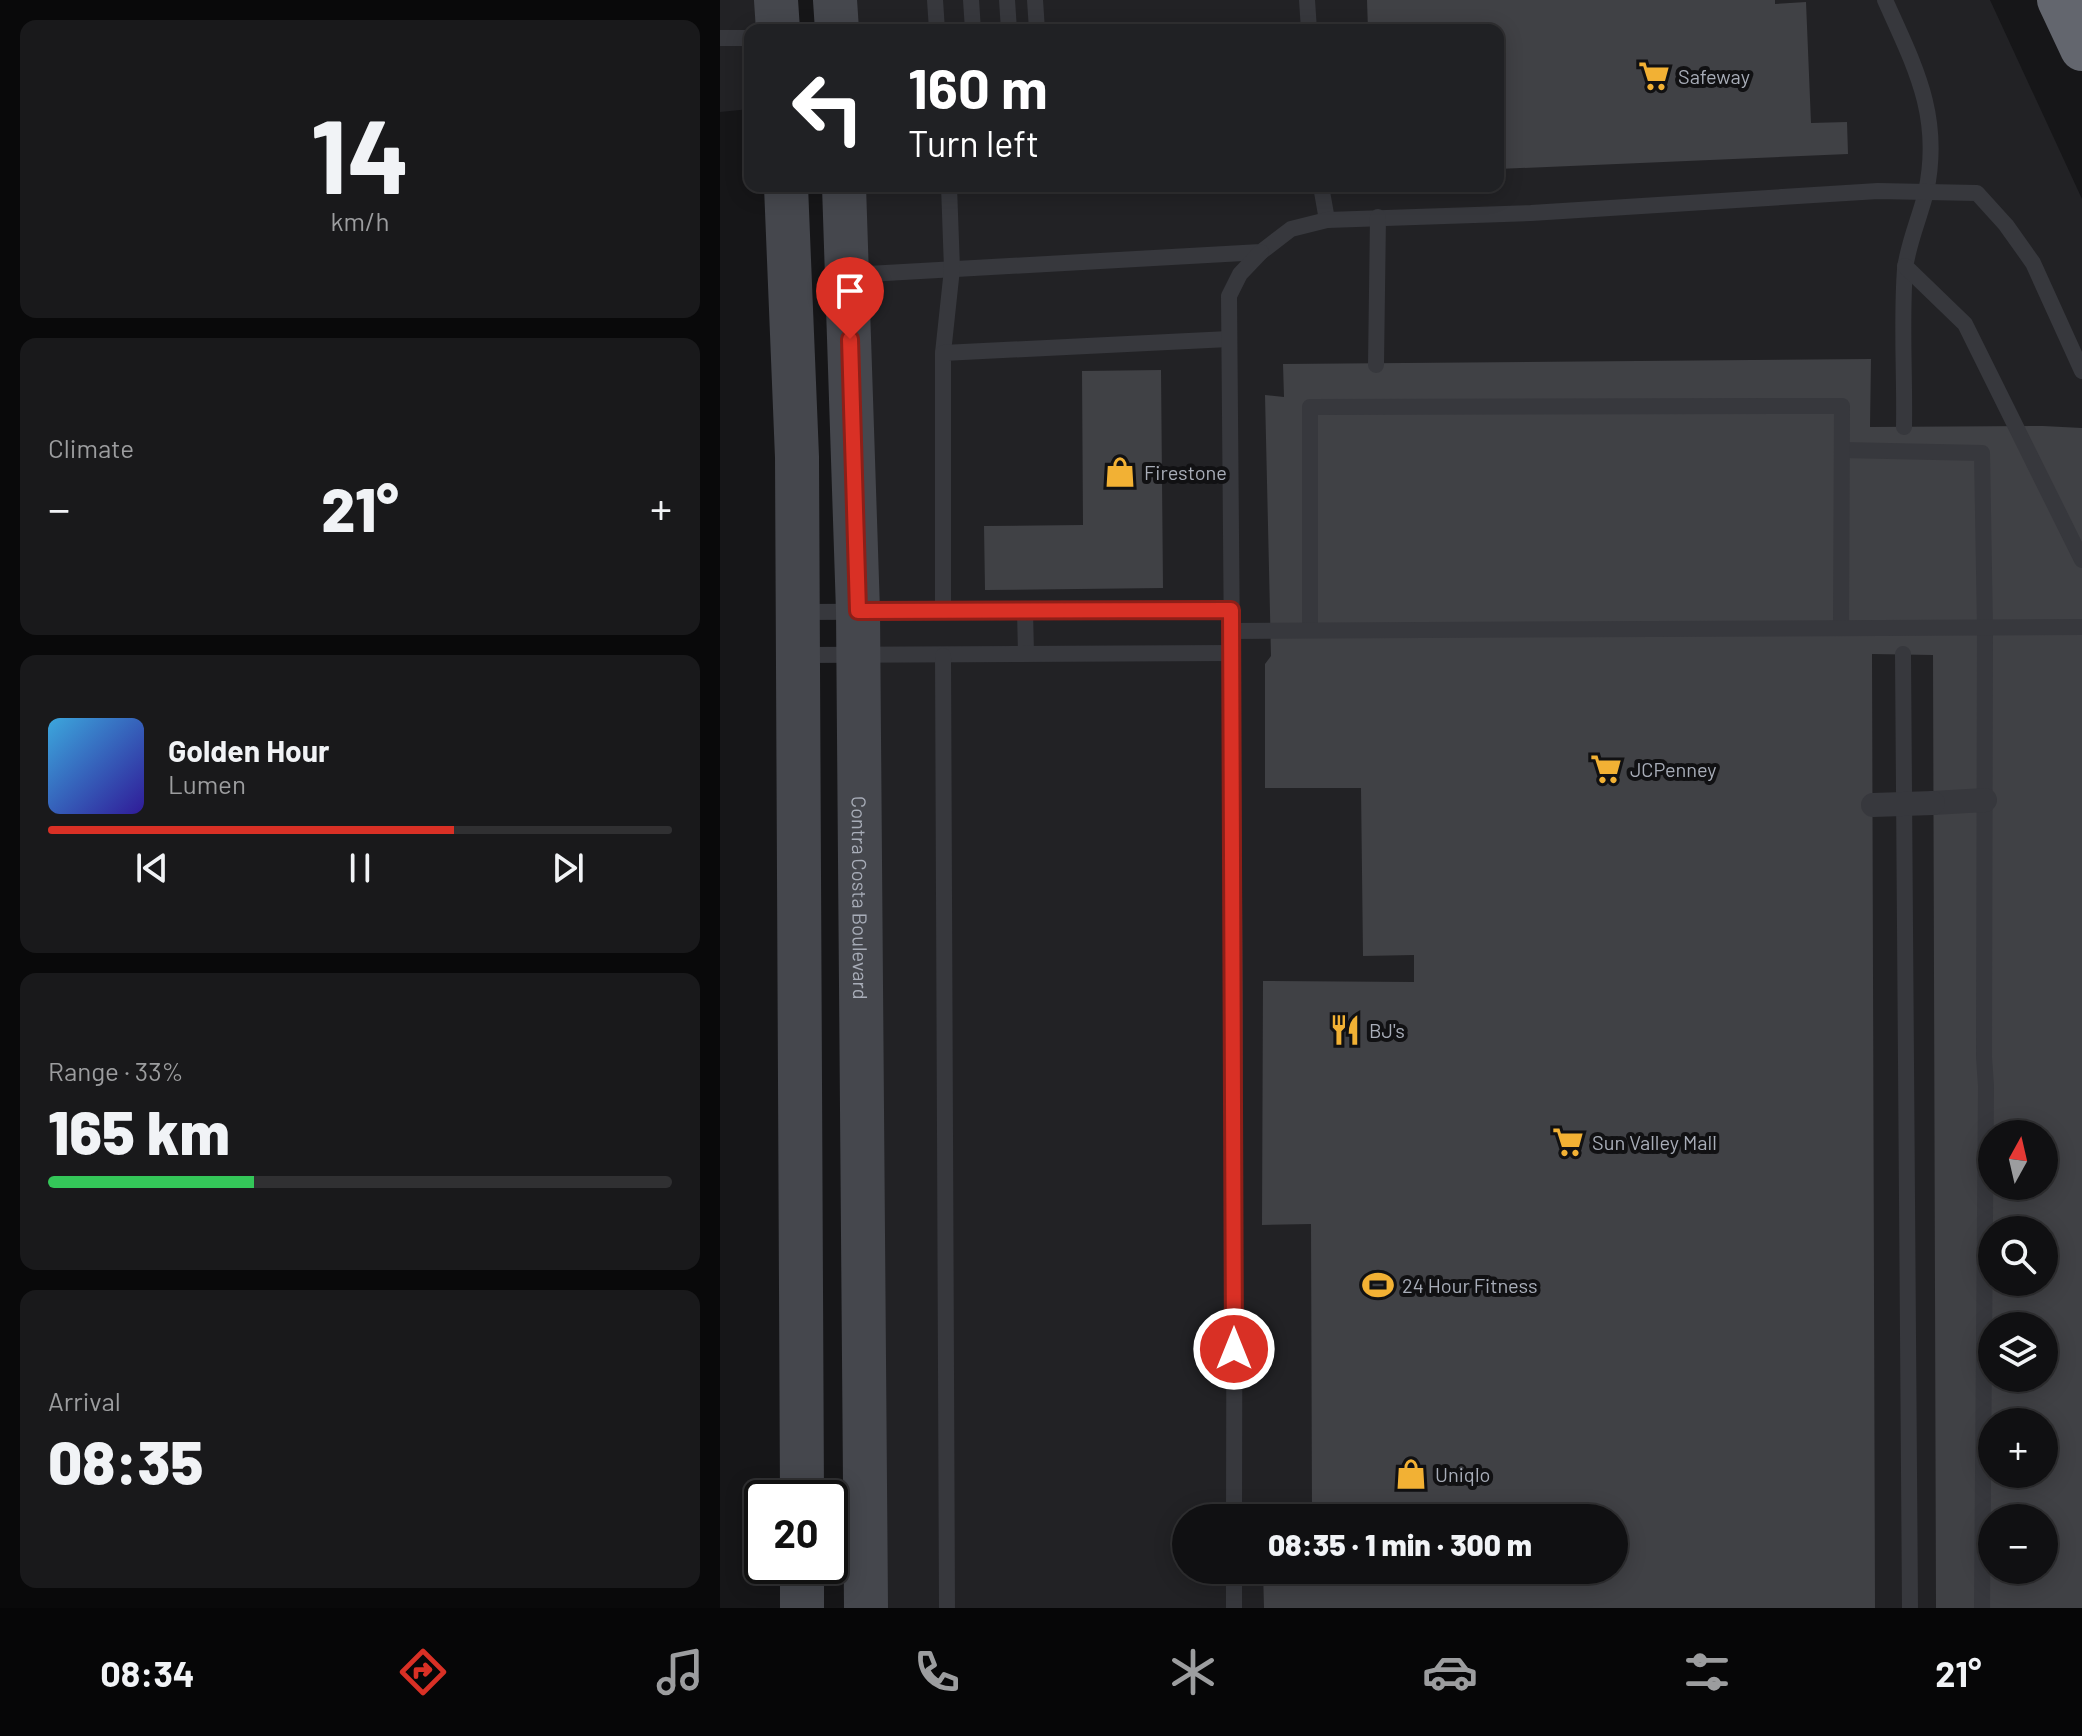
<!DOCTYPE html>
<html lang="en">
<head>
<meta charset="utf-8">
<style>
  body { margin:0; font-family:Barlow,sans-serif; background:#19191b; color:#f1f3f6; height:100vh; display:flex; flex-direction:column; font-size:30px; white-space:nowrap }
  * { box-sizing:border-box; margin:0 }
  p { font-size:26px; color:#9c9d9f }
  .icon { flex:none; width:44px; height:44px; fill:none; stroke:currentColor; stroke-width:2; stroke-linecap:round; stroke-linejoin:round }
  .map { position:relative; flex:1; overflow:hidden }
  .sheet { display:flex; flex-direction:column; gap:20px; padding:20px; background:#09090a; width:720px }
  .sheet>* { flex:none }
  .guide { position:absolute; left:24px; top:24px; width:760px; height:168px; border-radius:16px; box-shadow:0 4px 20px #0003,0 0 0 2px #303032; background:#202124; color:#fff; overflow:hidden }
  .needle { width:52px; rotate:8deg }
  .tools { position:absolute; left:1258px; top:1120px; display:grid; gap:16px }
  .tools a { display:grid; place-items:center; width:80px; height:80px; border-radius:50%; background:#101012; box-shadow:0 4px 20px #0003,0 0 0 2px #303032; font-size:40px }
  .speed { position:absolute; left:24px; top:1480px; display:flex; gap:16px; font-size:40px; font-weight:700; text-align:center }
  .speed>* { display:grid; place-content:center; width:104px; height:104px; border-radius:50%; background:#101012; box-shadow:0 4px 20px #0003,0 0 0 2px #303032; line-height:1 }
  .speed .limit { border:4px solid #111; border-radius:12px; background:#fff; color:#111 }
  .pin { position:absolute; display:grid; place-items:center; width:68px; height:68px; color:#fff; margin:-82px -34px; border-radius:50% 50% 50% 0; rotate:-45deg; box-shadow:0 0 8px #0007 }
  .pin .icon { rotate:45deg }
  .me { position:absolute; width:88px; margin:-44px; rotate:0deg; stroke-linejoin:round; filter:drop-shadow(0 0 6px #0008) }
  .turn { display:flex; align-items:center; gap:28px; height:168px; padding:0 32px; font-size:36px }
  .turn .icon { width:104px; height:104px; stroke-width:2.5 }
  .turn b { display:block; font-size:56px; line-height:68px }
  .big { font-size:60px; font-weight:800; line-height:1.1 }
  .sheet .tile { flex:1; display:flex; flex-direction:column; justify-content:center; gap:12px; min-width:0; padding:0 28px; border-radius:16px; background:#19191b }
  .sheet .dial { align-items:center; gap:0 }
  .dial b { font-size:104px; line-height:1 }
  .song { display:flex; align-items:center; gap:24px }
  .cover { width:96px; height:96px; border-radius:12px; background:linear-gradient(135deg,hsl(200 70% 55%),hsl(250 70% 35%)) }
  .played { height:8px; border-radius:4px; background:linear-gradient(90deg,#d93025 65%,#303032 65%) }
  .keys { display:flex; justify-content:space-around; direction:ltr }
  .heat { display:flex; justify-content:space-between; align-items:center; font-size:44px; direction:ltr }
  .charge { height:12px; border-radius:6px; background:linear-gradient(90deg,#34c759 33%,#303032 0) }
  .trip { position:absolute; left:452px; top:1504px; width:456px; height:80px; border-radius:40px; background:#101012; box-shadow:0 4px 20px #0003,0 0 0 2px #303032; font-weight:800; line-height:80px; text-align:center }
  .dock { display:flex; height:128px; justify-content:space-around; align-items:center; background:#060607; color:#9c9d9f }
  .dock .icon { width:56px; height:56px }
  .dock .selected { color:#d93025 }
  .dock b { font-size:36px; color:#f1f3f6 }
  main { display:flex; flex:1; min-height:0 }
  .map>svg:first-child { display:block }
  .built { fill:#222225; fill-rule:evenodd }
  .building { fill:#404145; fill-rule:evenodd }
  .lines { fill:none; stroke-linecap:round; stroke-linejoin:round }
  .service { stroke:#37383d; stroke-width:16 }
  .pedestrian { stroke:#37383d; stroke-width:24 }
  .secondary { stroke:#45474d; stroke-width:44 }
  .motorway { stroke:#63666e; stroke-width:44 }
  .pedestrian-bridge { stroke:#37383d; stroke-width:24 }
  .route-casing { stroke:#8d1f18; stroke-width:20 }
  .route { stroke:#d93025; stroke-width:14 }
  .labels { text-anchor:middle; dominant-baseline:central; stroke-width:8; stroke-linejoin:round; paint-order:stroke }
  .poi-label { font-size:20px; fill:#a8adb8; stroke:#111113; text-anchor:start }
  .street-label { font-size:20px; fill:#a8adb8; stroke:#111113 }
</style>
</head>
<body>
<main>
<section class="sheet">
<div class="tile dial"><b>14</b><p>km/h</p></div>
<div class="tile"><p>Climate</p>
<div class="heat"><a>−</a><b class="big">21°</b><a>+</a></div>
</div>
<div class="tile">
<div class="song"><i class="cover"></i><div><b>Golden Hour</b><p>Lumen</p></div></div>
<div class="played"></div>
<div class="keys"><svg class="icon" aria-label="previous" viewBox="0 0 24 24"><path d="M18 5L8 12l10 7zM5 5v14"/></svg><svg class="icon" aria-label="pause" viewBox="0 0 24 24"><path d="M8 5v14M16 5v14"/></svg><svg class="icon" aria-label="next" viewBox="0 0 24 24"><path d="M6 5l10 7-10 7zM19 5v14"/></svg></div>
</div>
<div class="tile"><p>Range · 33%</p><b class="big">165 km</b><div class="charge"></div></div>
<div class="tile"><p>Arrival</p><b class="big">08:35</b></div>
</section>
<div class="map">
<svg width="1362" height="1608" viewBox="0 0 1362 1608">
  <rect width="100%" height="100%" fill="#161618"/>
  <g class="built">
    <polygon points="0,0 57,0 58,30 30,30 30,109 0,112"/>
    <path d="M115,0H1270L1362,199V1608H146L124,186H778V30H117ZM1272,1134H1324V1186H1272ZM1272,1230H1324V1282H1272ZM1272,1326H1324V1378H1272ZM1272,1422H1324V1474H1272ZM466,1518H894V1570H466ZM1272,1518H1324V1570H1272Z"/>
  </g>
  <g class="building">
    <polygon points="647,0 1055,0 1055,4 1086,2 1091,123 1127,122 1128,154 778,169 778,30 648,30"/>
    <path d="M1151,359L1150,427L1323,426L1362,428V1608H1216L1213,655L1152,654L1155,1608H544L543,1570H894V1518H543V1510H592L591,1224L542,1225L543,981L694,982V955L643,956L641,788H545V664L551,656L545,395L564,397L563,364ZM1272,1134H1324V1186H1272ZM1272,1230H1324V1282H1272ZM1272,1326H1324V1378H1272ZM1272,1422H1324V1474H1272ZM1272,1518H1324V1570H1272Z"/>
    <polygon points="441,370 443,588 265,590 264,526 363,525 362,371"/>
  </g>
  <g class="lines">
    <g class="service">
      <polyline points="215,0 217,30"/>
      <polyline points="251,0 253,30"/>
      <polyline points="287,0 289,30"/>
      <polyline points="315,0 317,30"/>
      <polyline points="587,0 589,30"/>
      <path d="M1165,0C1195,67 1222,116 1206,192C1200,217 1188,243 1185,269C1181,321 1185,375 1184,427"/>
      <polyline points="0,38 30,38"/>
      <polyline points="601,186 607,220"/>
      <polyline points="1185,266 1245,324 1362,560"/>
      <polyline points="130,275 541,252 571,229 607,220 811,213 1158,191 1257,193 1286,225 1313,263 1362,371"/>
      <polyline points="223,353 232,269 229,186"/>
      <polyline points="656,365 658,217"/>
      <polyline points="1122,450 1262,453 1265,628 1264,1057 1266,1086 1262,1608"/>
      <polyline points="223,611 223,353 509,339"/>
      <polyline points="305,611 306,654"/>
      <polyline points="81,612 511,610"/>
      <polyline points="590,630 590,407 1122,406 1121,628"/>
      <polyline points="511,631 1362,627"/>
      <polyline points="1183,654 1190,1608"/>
      <polyline points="80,655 511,653"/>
      <polyline points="223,656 227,1608"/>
      <polyline points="514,1518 515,1010 509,296 520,274 541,252"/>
      <polyline points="514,1570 514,1608"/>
    </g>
    <polyline class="pedestrian" points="1213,803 1265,800"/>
    <g class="secondary">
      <polyline points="56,0 58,30"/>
      <polyline points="115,0 117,30"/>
      <polyline points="66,186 77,457 82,1498"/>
      <path id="s1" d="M124,186L138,611L146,1608"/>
      <polyline points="82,1566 82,1608"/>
    </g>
    <polyline class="motorway" points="1339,0 1362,49"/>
    <polyline class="pedestrian-bridge" points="1153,805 1213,803"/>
  </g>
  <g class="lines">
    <defs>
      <polyline id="route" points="130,339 138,611 511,610 514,1349"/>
    </defs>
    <use href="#route" class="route-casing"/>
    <use href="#route" class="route"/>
  </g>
  <defs>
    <symbol id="supermarket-bare" viewBox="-9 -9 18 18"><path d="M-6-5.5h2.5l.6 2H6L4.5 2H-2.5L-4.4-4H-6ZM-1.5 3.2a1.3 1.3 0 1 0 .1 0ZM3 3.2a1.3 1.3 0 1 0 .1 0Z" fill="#f2b134" stroke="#111113" stroke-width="2.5" paint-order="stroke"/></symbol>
    <symbol id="shop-bare" viewBox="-9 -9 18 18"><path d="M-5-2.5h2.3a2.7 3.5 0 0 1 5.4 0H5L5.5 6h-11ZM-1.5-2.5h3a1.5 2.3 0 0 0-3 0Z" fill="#f2b134" stroke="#111113" stroke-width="2.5" paint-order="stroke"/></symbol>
    <symbol id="restaurant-bare" viewBox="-9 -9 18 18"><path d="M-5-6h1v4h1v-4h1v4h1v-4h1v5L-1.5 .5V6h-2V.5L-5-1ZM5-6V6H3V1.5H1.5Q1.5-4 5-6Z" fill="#f2b134" stroke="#111113" stroke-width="2.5" paint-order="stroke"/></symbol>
    <symbol id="stadium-bare" viewBox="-9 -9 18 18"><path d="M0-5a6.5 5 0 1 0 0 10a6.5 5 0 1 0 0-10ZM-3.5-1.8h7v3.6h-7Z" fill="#f2b134" stroke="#111113" stroke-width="2.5" paint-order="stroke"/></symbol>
  </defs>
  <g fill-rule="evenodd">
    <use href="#supermarket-bare" x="912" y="54" width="44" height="44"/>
    <use href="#shop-bare" x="378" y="450" width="44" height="44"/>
    <use href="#supermarket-bare" x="864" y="747" width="44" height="44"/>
    <use href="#restaurant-bare" x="603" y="1008" width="44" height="44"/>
    <use href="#supermarket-bare" x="826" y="1120" width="44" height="44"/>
    <use href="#stadium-bare" x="636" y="1263" width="44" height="44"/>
    <use href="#shop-bare" x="669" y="1452" width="44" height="44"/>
  </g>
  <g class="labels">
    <g class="poi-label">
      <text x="958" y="76">Safeway</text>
      <text x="424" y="472">Firestone</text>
      <text x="910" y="769">JCPenney</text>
      <text x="649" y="1030">BJ's</text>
      <text x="872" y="1142">Sun Valley Mall</text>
      <text x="682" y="1285">24 Hour Fitness</text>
      <text x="715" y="1474">Uniqlo</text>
    </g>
    <g class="street-label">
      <text stroke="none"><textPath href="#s1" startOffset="712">Contra Costa Boulevard</textPath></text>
    </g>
  </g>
</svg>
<div class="tools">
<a><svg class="needle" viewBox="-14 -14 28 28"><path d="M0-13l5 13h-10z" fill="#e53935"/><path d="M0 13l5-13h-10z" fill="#9c9d9f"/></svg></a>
<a><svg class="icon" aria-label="search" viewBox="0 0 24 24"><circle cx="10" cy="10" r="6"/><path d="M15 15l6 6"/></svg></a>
<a><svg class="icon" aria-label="layers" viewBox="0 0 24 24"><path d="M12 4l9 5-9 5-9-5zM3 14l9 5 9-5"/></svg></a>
<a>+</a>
<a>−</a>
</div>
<div class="speed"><div class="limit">20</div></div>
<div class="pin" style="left:130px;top:339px;background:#d93025"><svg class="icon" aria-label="arrive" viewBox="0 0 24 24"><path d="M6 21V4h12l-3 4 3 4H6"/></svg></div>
<svg class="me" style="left:514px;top:1349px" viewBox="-20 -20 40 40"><circle r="17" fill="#d93025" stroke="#fff" stroke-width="3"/><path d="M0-11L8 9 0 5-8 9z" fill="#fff"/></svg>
<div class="trip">08:35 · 1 min · 300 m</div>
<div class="guide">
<div class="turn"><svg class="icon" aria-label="left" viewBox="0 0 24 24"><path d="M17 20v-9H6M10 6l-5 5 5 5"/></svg><div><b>160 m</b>Turn left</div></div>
</div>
</div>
</main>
<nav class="dock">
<b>08:34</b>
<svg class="icon selected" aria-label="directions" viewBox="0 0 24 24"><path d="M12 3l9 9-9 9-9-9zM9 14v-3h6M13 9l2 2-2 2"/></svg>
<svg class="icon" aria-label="music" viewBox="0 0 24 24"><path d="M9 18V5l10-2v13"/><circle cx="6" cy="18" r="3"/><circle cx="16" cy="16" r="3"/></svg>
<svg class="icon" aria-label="phone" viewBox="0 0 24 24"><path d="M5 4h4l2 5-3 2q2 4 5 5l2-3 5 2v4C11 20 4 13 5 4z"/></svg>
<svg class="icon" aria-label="climate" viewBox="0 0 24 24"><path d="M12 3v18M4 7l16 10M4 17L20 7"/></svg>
<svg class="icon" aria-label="car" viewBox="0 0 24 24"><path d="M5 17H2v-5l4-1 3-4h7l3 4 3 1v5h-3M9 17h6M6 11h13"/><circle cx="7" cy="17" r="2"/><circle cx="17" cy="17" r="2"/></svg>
<svg class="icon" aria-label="filters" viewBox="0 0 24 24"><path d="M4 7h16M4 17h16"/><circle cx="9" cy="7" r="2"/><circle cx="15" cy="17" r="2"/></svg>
<b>21°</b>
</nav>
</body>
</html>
